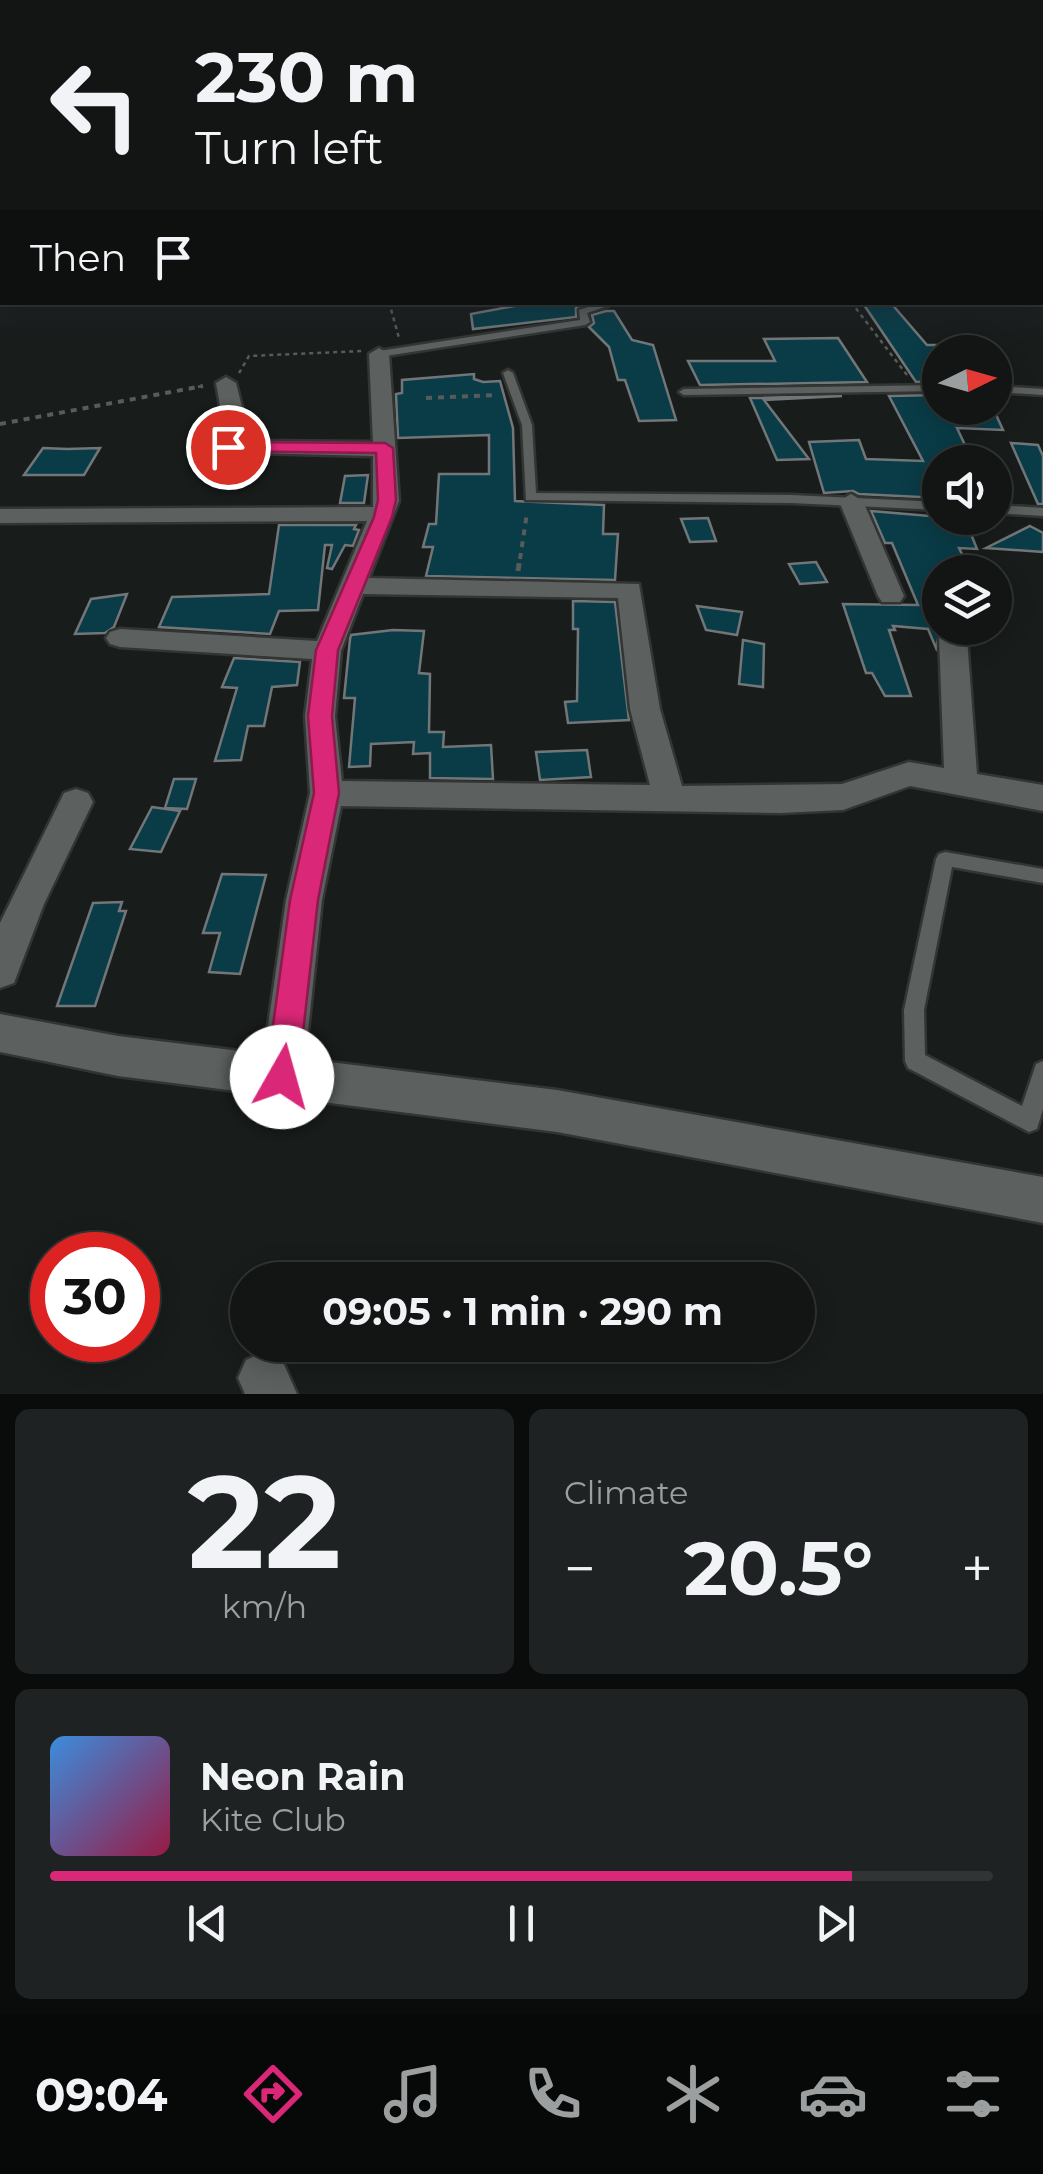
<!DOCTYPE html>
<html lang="en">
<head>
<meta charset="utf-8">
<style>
  body { margin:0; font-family:Montserrat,sans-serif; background:#1f2222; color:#f1f3f6; height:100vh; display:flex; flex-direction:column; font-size:38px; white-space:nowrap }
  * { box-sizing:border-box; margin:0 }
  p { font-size:32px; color:#9c9fa0 }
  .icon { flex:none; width:55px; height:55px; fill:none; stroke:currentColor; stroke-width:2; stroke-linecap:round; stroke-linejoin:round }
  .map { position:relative; height:1394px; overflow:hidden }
  .drawer { display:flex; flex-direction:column; gap:15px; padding:15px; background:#0a0c0b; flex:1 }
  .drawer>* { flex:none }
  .top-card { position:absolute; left:0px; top:0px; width:1045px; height:305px; box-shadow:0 5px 25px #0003,0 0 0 2px #313434; background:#121514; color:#f1f3f6; overflow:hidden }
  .needle { width:65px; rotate:85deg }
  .fabs { position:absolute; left:922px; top:335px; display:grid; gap:20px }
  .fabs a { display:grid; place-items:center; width:90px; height:90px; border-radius:50%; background:#121514; box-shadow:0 5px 25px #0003,0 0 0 2px #313434; font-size:50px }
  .speed { position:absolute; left:30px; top:1232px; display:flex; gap:20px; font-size:50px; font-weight:700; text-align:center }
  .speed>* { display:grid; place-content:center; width:130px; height:130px; border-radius:50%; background:#121514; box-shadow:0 5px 25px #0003,0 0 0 2px #313434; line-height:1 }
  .speed .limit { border:15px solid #d22; background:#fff; color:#111 }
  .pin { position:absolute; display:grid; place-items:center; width:85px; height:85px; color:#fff; margin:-42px; border:5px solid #fff; border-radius:50%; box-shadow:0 2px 10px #0007 }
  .me { position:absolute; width:110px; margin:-55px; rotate:7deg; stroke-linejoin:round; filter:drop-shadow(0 0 8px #0008) }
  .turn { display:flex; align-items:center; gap:35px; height:210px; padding:0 30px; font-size:45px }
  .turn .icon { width:130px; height:130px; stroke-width:2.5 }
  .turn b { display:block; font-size:70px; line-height:85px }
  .then { display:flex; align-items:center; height:95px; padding:0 30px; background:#0003; gap:20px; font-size:38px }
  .big { font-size:75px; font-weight:700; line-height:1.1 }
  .drawer .widget { flex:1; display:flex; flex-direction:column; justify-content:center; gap:15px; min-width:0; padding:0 35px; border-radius:15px; background:#1f2222 }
  .drawer .dial { align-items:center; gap:0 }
  .dial b { font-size:130px; line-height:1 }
  .song { display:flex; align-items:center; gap:30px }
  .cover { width:120px; height:120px; border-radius:15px; background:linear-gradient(135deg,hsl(210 70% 55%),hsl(340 70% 35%)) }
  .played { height:10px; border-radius:5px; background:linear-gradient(90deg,#db2777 85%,#313434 85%) }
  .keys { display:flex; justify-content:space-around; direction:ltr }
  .heat { display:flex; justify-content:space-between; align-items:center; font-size:55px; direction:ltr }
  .drawer .tiles { flex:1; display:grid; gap:15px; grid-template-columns:1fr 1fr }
  .widget:last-child { grid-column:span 2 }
  .trip { position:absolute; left:230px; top:1262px; width:585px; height:100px; border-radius:50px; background:#121514; box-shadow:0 5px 25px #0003,0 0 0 2px #313434; font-weight:700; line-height:100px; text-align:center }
  .tabs { display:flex; height:160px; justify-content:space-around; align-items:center; background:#070808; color:#9c9fa0 }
  .tabs .icon { width:70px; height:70px }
  .tabs .active { color:#db2777 }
  .tabs b { font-size:45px; color:#f1f3f6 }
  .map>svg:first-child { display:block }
  .building { fill:#093c47; stroke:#727678; stroke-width:2.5 }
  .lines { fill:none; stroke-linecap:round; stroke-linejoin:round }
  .lane-casing { stroke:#323534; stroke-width:5 }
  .street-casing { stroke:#323534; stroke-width:5 }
  .path-far2 { stroke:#575b5a; stroke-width:2.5; stroke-dasharray:4 4; stroke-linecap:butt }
  .path-far1 { stroke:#575b5a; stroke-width:4; stroke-dasharray:6 6; stroke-linecap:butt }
  .path { stroke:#575b5a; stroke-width:5; stroke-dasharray:8 8; stroke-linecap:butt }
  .lane { fill:#5c605f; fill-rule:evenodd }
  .street { fill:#5c605f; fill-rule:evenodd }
  .route { fill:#db2777; stroke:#8e194d; stroke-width:2.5 }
</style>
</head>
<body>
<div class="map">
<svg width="1043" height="1394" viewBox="0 0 1043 1394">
  <rect width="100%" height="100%" fill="#181c1b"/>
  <g class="building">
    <polygon points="536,302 590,302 576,308 576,317 473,329 471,314"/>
    <polygon points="862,302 890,302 927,345 940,345 940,381 916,382"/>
    <polygon points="606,311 614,311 632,340 653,345 676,420 639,421 625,380 618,380 609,347 589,327 594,323 592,315"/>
    <polygon points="838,338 867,382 700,385 688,361 775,361 764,339"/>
    <polygon points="474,374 474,379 483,382 500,381 513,428 515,501 604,505 603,534 618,534 615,580 426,576 433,547 423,547 429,524 436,524 439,474 489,474 489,435 398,438 396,394 402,393 402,380"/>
    <polygon points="940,395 940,408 993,408 1003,430 957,428 973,462 940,462 940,498 859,494 853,491 824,493 809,442 859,440 866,459 923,461 889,396"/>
    <polygon points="842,396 764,400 809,459 777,460 750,398"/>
    <polygon points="1011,443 1038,445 1043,456 1043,504 1038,504"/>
    <polygon points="43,448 67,449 100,448 84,475 24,475"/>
    <polygon points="368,475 364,503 340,503 345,476"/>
    <polygon points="871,511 965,519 977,549 959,548 971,572 940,572 940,630 936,648 928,629 893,626 895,630 889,630 911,696 885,696 872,673 866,673 843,604 918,605 892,543 885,543"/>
    <polygon points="708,518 716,541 690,542 681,519"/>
    <polygon points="279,525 356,525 354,529 359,530 353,546 345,545 332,569 327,568 332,545 325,545 318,610 279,611 270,634 159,627 172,597 269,594"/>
    <polygon points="1030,526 1043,533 1043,552 986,548"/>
    <polygon points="816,562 827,582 800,584 789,564"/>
    <polygon points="127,594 114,627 105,633 75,634 91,599"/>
    <polygon points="573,601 615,602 629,720 568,723 565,702 577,701 578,629 573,629"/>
    <polygon points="697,606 742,612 737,635 706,630"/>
    <polygon points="393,630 424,631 419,673 430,674 429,732 444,732 443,747 491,745 493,779 430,778 430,753 413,754 414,742 371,744 370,766 349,767 355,698 344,698 350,639 351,635"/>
    <polygon points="743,640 764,644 763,687 739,684"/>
    <polygon points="234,658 300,662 297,685 272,687 264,726 248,726 241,760 215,761 237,688 222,687"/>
    <polygon points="587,750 591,777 540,780 536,752"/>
    <polygon points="174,779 196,779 187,809 165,808"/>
    <polygon points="152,807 180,811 161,852 130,849"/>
    <polygon points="222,874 266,875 240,974 209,972 220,933 203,933"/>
    <polygon points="122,902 119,911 126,911 95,1006 57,1006 93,903"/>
  </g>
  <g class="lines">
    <defs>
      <g id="lane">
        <rect x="1042" y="210" width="1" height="4"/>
        <rect x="1042" y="230" width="1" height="4"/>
        <polygon points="604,302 619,302 587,313 590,322 585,325 379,357 374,354 379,351 580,320 579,310"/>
        <polygon points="508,370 513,373 532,425 536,493 791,495 940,502 940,510 791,503 526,500 522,425 503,373"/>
        <polygon points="940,385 940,391 684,395 679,392 684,389"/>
        <polygon points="995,386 1043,389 1043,395 995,392"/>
        <polygon points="995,505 1043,508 1043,516 995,513"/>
        <polygon points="945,852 1043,869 1043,883 952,867 924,1010 925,1055 1022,1106 1036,1064 1043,1061 1043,1109 1037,1129 1029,1132 908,1068 905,1061 904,1010 936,859 939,854"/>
      </g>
      <g id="street">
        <path d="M379,348L389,354L399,501L369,578L639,584L660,709L682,786L842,784L909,762L944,768L939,638L943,632H963L967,638L977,774L1043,785V811L910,786L843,810L781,813L341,806L322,900L305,1059L557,1090L1043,1177V1223L557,1132L118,1076L0,1052V1014L118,1036L264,1054L286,900L310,793L305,716L312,659L120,647L110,644L106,638L110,632L120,629L317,641L367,521L0,523V509L373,507V456L220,452L217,447L221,411L216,383L226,377L236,383L243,411L240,441L373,442L369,354ZM363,594L618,598L630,709L650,785L342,781L335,716L341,651Z"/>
        <polygon points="851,494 863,501 904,596 900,602 882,602 878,596 839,501"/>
        <polygon points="76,789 88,793 93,802 44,904 14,983 0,988 0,923 64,793"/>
        <polygon points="264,1352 282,1360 297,1394 245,1394 238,1378 246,1360"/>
      </g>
    </defs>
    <use href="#lane" class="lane-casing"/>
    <use href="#street" class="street-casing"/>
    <g class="path-far2">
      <polyline points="389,302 399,338"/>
      <polyline points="851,302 907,375"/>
      <polyline points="239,373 249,356 362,351"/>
      <polyline points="190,388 203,386"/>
    </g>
    <g class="path-far1">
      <polyline points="426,398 497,395"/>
      <polyline points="0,424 203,386"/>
      <polyline points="520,559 527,513"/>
    </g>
    <polyline class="path" points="518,571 520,557"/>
    <use href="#lane" class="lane"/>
    <use href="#street" class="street"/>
  </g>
  <linearGradient id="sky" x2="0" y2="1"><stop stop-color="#0d0f0f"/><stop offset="0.43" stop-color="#37404a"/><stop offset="1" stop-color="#37404a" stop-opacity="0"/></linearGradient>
  <rect width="1043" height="340" fill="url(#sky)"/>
  <polygon class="route" points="228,442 385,443 393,448 396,500 392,517 338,650 332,716 339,793 318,900 298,1077 293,1088 282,1092 271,1088 266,1077 290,900 314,793 308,716 316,650 374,517 378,500 376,453 223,451 223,443"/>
</svg>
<div class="fabs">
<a><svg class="needle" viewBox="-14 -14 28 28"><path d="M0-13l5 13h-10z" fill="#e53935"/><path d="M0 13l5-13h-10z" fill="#9c9fa0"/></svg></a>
<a><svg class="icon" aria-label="sound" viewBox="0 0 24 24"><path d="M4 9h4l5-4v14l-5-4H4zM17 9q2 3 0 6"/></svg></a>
<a><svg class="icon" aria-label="layers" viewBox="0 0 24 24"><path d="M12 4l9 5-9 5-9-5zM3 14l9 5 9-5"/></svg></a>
</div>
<div class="speed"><div class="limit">30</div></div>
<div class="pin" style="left:228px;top:447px;background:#d93025"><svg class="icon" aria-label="arrive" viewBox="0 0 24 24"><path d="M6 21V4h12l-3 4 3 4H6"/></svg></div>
<svg class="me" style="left:282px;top:1077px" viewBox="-20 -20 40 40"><circle r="19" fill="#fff"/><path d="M0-13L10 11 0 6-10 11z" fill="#db2777"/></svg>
<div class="trip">09:05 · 1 min · 290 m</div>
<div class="top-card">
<div class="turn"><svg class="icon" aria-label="left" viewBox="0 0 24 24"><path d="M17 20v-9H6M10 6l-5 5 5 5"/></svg><div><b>230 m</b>Turn left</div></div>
<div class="then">Then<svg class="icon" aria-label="arrive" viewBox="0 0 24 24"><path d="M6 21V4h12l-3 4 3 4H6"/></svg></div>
</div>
</div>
<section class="drawer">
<div class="tiles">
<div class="widget dial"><b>22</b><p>km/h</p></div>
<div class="widget"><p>Climate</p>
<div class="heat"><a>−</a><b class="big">20.5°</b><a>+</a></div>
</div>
<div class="widget">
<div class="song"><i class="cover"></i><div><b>Neon Rain</b><p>Kite Club</p></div></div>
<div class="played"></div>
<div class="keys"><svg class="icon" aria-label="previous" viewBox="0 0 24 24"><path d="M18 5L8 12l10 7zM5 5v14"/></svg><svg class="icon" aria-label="pause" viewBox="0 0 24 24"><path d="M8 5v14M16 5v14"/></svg><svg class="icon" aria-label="next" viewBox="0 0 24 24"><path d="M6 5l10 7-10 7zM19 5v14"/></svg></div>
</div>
</div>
</section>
<nav class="tabs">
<b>09:04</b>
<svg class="icon active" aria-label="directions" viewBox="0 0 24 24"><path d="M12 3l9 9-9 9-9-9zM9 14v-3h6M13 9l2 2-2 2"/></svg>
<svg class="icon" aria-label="music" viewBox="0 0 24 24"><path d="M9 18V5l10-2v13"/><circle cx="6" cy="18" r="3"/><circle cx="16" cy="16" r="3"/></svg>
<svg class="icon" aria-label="phone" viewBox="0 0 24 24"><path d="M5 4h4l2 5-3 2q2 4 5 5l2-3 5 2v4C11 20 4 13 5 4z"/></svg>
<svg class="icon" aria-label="climate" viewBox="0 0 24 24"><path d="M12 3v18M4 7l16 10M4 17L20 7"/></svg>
<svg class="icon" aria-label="car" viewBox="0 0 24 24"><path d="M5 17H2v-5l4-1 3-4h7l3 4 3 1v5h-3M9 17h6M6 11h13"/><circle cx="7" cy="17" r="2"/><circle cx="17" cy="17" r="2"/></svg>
<svg class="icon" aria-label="filters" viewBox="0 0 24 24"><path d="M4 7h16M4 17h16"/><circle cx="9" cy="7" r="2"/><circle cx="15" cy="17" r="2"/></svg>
</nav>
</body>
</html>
